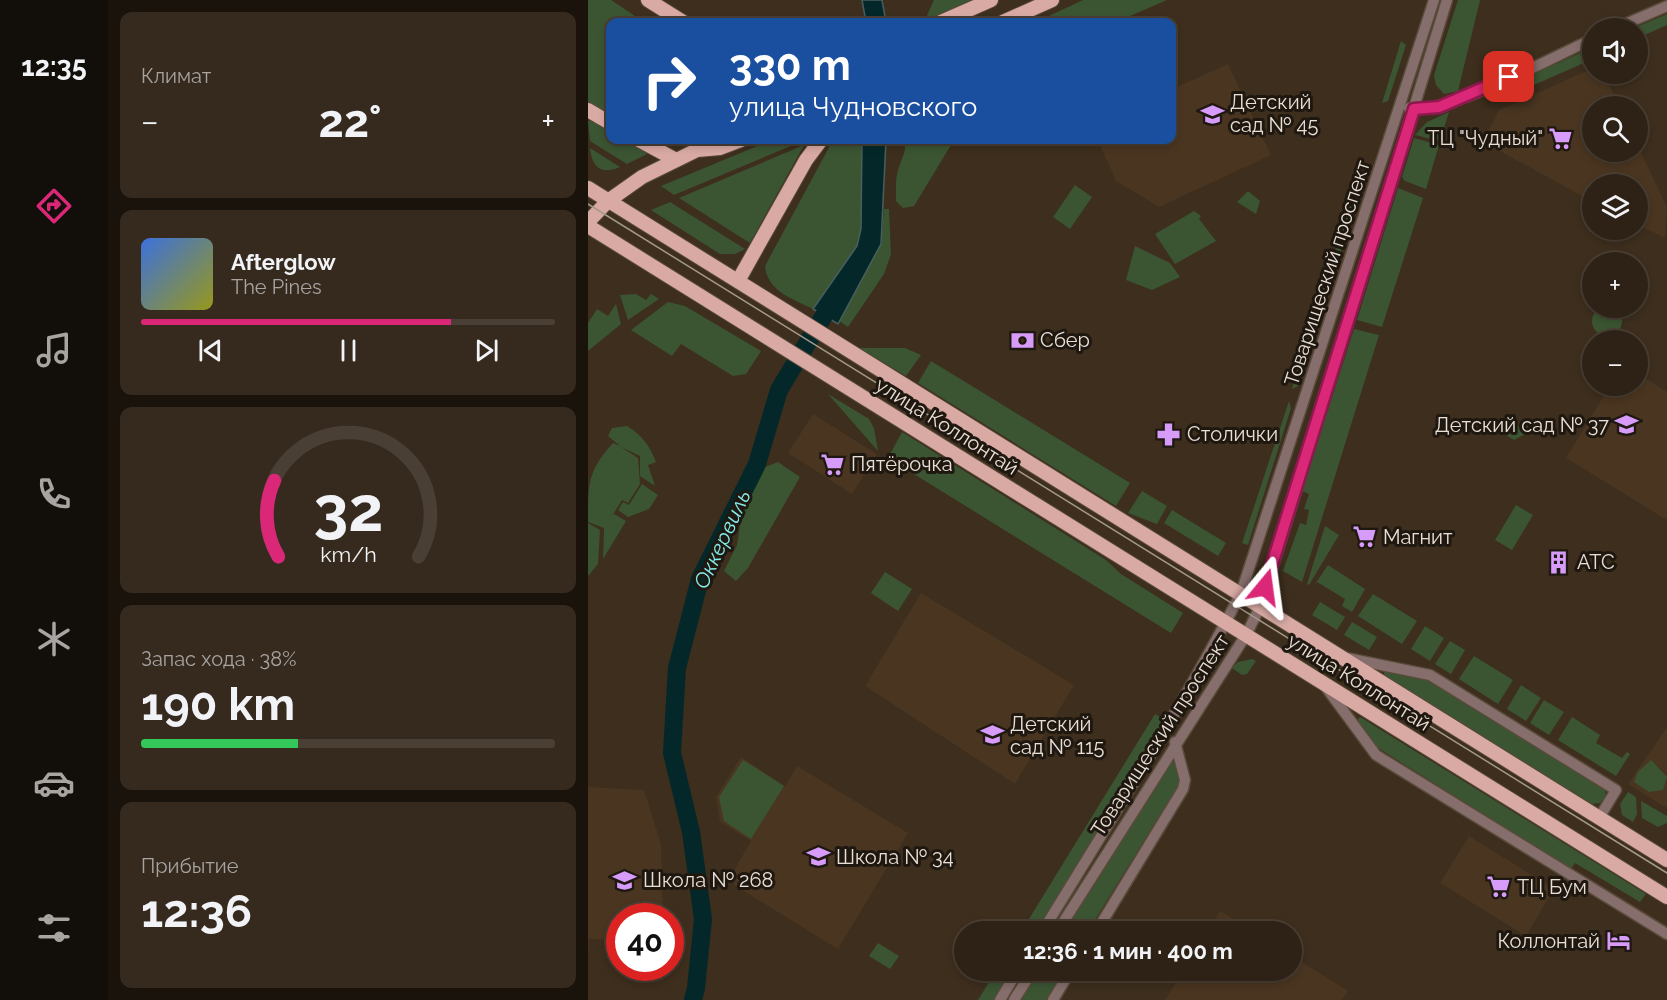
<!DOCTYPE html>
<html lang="ru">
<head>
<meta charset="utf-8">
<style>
  body { margin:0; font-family:Raleway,sans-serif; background:#362a1f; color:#f1f3f6; height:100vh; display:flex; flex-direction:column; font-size:22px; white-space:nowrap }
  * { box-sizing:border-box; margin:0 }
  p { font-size:20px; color:#a7a4a1 }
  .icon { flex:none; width:33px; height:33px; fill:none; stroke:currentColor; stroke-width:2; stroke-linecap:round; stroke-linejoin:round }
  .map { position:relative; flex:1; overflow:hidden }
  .side { display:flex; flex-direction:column; gap:12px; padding:12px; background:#19130c; width:480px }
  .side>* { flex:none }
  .guide { position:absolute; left:18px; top:18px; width:570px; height:126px; border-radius:12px; box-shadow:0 3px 9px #0003,0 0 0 2px #493f35; background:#1a4fa0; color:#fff; overflow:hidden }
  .buttons { position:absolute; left:994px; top:18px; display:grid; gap:12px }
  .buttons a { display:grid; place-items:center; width:66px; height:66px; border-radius:50%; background:#2e2216; box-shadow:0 3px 9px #0003,0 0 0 2px #493f35; font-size:30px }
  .speed { position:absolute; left:18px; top:903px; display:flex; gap:12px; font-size:30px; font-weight:700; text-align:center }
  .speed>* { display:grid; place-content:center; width:78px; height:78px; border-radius:50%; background:#2e2216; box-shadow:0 3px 9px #0003,0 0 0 2px #493f35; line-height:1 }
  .speed .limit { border:9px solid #d22; background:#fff; color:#111 }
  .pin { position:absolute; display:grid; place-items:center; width:51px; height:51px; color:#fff; margin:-26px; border-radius:12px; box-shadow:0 3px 9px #0006 }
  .me { position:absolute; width:66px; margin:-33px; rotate:16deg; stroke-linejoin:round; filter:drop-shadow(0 0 4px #0008) }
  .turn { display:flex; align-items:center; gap:21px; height:126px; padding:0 24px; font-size:27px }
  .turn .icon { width:78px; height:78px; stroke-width:2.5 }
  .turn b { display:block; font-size:42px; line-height:51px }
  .big { font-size:45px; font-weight:700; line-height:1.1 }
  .side .tile { flex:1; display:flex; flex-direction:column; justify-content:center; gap:9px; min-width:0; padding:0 21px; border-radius:12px; background:#362a1f }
  .side .dial { align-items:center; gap:0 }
  .dial svg { height:156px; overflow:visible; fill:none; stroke:#493f35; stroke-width:7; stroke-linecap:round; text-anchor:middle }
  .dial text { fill:#f1f3f6; stroke:none }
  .song { display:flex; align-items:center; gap:18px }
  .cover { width:72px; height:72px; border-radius:9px; background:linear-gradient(135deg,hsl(220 70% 55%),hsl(60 70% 35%)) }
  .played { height:6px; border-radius:3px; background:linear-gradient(90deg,#db2777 75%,#493f35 75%) }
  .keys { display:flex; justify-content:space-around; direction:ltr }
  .heat { display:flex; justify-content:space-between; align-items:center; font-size:33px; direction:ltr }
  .charge { height:9px; border-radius:4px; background:linear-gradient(90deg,#34c759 38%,#493f35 0) }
  .trip { position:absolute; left:366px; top:921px; width:348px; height:60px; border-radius:30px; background:#2e2216; box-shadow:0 3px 9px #0003,0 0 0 2px #493f35; font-weight:700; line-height:60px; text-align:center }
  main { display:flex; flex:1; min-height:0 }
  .menu { display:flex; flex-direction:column; width:108px; justify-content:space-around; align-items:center; background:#120e09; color:#a7a4a1 }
  .menu .icon { width:42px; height:42px }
  .menu .on { color:#db2777 }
  .menu b { font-size:27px; color:#f1f3f6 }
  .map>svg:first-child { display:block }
  .built { fill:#493520 }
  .green { fill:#3b5532 }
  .water { fill:#042829; stroke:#495f5d; stroke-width:1.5 }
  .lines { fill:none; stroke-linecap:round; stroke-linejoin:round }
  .river { stroke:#042829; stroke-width:18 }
  .minor-casing { stroke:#594a3a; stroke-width:13 }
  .major-casing { stroke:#594a3a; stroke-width:16 }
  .minor { stroke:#856e6b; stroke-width:10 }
  .major { stroke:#d9aaa4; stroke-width:14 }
  .tram { stroke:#a4988b; stroke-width:1.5 }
  .route-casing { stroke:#8e194d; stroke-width:15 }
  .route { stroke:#db2777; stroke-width:10 }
  .labels { text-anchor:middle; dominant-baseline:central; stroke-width:6; stroke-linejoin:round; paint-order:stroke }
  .poi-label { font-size:20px; fill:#eadfd5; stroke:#1f1810; text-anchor:start }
  .street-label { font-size:20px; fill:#eadfd5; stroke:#1f1810 }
  .water-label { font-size:21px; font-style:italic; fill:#84ecec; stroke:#1f1810 }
</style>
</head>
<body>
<main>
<nav class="menu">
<b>12:35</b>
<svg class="icon on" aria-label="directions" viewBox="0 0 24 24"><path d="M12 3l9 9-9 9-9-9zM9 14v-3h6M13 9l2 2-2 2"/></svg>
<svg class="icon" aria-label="music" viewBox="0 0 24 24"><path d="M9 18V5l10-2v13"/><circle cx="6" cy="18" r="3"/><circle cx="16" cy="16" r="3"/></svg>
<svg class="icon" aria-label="phone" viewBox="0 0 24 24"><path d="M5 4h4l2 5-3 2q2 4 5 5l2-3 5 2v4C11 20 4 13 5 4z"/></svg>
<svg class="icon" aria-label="climate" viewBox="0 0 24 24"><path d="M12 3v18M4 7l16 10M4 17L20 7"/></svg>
<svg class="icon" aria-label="car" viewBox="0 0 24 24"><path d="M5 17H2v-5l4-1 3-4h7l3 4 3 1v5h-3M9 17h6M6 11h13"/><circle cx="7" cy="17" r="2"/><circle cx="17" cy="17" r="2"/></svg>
<svg class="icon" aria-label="filters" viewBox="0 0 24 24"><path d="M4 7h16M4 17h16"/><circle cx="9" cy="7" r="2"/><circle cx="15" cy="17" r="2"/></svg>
</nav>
<section class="side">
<div class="tile"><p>Климат</p>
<div class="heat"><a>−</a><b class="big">22°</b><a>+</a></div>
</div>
<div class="tile">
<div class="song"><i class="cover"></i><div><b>Afterglow</b><p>The Pines</p></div></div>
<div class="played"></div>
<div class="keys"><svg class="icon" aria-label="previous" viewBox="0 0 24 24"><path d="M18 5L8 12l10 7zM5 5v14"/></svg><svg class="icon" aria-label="pause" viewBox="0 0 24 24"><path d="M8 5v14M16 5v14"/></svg><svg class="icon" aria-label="next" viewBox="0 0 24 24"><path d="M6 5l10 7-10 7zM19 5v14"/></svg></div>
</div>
<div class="tile dial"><svg viewBox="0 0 100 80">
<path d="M14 69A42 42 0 1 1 86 69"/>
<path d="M14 69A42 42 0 0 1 12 30" stroke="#db2777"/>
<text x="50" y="56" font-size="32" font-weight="700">32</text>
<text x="50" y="72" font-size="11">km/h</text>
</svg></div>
<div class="tile"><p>Запас хода · 38%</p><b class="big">190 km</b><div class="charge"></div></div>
<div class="tile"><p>Прибытие</p><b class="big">12:36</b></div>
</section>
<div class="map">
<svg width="1079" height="1000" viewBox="0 0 1079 1000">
  <rect width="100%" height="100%" fill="#3d2e1d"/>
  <g class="built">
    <polygon points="640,64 683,155 571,207 528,181 510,140 584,140 584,89"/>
    <polygon points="1005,68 1005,74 1016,74 1032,106 1005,106 1005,152 1050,152 1050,146 1079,207 1077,238 1050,225 1050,184 1005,184 1005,202 895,142 911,110"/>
    <polygon points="1050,373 1079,392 1079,520 978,458 1021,387 1050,386"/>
    <polygon points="225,414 289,454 264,494 200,453"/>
    <polygon points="333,593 486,685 427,784 277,686"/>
    <polygon points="1079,727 1079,808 1040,784"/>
    <polygon points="153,757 197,786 209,766 320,833 250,949 146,885 144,874 163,841 132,822 128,797"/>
    <polygon points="0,787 56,790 73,844 75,916 32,916 31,940 1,939 0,956"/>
    <polygon points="881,836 966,889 938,936 852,883"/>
    <polygon points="632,911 665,931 619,931"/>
    <polygon points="704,956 760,991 754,1000 577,1000 595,971 704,970"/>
  </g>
  <g class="green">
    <polygon points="0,0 23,0 56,22 22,22 22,119 0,107"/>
    <polygon points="346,0 388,0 336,22"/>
    <polygon points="495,0 579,0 528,22 448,22"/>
    <polygon points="870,0 892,0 870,91 856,94 848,85 846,75"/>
    <polygon points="1079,14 1079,25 1050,38 1050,28 1046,28"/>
    <polygon points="813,41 818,45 800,101 794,103"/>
    <polygon points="999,50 1005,51 1005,59 923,95 919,86"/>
    <polygon points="861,112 852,141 827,135 839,122"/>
    <polygon points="4,120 22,131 22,140 38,140 58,151 59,154 39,164 2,141 0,121"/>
    <polygon points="826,138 851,145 838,189 817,181 814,177"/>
    <polygon points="184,140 217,140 86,195 73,186"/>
    <path d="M245,140H274L273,229L269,246L225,309C208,300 179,292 177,266Z"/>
    <path d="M317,140H366L326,206L315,208L308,201C308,190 307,178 311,167C315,156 318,152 317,140Z"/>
    <polygon points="216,145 162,243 91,198"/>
    <path d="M2,148L32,167C13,175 4,168 2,148Z"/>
    <polygon points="772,174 777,176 710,386 704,389"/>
    <polygon points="487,185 504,197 482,229 465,217"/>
    <polygon points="810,188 835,198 794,327 769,320"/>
    <polygon points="660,191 672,201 668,214 649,202"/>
    <polygon points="82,202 157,249 147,254 132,254 63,210"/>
    <polygon points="296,209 301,209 303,254 296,274 260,327 251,321 293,244"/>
    <polygon points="606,211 613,216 611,219 628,241 587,264 567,234"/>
    <polygon points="547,246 582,263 592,277 564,290 538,280"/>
    <polygon points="48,294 58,300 63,294 71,299 40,320 32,295"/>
    <polygon points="80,302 97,306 173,351 158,374 145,376 93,344 84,356 43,330"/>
    <polygon points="28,304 33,324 0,351 0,323 9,309 20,316"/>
    <circle cx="1019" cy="321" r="15"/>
    <polygon points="766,329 791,335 714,582 695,571 712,523 718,525 721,510 716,509 721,494 714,491"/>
    <polygon points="271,348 317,348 333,355 318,376"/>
    <polygon points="343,361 542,483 528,506 330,383"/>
    <polygon points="240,394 281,419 286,428 290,451"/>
    <polygon points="701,401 703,408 660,545 654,543"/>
    <polygon points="939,424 941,432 926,440 918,435 917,429"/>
    <path d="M39,426C54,435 62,446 68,462L60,465L67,486L52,476V456L33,447L50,458L52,484L40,503L34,500L24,516L26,514L38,521L15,559L16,528L0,522C0,482 0,471 25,443L32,446L20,436L24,428Z"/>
    <polygon points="314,432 518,560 533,574 595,613 583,633 300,458"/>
    <polygon points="190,462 212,477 160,568 148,581 136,571 149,545 155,506 172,469"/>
    <polygon points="54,484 70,495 61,509 40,517 30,510 35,502 41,505"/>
    <polygon points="554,491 579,506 569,524 540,513"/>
    <polygon points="928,505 945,515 924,550 907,540"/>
    <polygon points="584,510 638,543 630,556 576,523"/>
    <polygon points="0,523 12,530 10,564 0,576"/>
    <polygon points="737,526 751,535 721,585 719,584"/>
    <polygon points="740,565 777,589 764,612 754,606 757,599 729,582 725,587"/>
    <polygon points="297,572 324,589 310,611 283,593"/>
    <polygon points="785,594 829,621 814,644 770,616"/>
    <polygon points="732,602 757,617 749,630 724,615"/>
    <polygon points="764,622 789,637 781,650 756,635"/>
    <polygon points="837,626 856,638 842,661 823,649"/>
    <polygon points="862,641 877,650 863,674 847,664"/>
    <polygon points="886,656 925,680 910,704 871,679"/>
    <polygon points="664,659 668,661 659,674 654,675 644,668 650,662"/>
    <polygon points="796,670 837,679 1017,790 1018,796 1012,803 1004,804 796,675"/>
    <polygon points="933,685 953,698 938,721 919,709"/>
    <polygon points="956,700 976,712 961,735 942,723"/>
    <polygon points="567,714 575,719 567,740 448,931 433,932"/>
    <polygon points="772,717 1058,894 1052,902 987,863 983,869 787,746 768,721"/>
    <polygon points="984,717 1012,735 1008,743 1034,758 1039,752 1042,754 1028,776 970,740"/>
    <polygon points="586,756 592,779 591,784 500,931 474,932"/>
    <polygon points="155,760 196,786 163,839 136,821 131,797"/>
    <polygon points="1063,760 1079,777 1075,790 1061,792 1046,782 1050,772"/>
    <polygon points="1040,792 1048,797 1049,814 1045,822 1034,815 1032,804"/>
    <polygon points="1053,801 1079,816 1079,823 1070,827 1054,818"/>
    <polygon points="290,943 311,956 302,969 281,956"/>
    <polygon points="408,971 424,971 406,1000 390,1000"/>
    <polygon points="450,971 476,971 458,1000 432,1000"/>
  </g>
  <g class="water">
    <polygon points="274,0 294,0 298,22 278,22"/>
    <polygon points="274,140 298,140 293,244 250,324 225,309 269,246 273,229"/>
  </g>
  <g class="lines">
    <polyline class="river" points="105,1000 108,988 115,919 103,832 84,753 89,668 112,579 169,464 191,390 249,294"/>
    <defs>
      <g id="minor">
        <polyline points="1028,28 1079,6"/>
        <path d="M821,108C856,117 968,55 1005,39"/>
        <polyline points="759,658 842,675 1028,790 1011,818"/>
        <polyline points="737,686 788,755 1079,934"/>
        <path d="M454,932C523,820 593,709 653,593L846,0"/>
        <polyline points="469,932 658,635 673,605 859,0"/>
        <polyline points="508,932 595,789 597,780 587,742"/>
        <polyline points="412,1000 430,970"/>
        <polyline points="426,1000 445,970"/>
        <polyline points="465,1000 483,970"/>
      </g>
      <g id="major">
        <polyline points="60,0 95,22"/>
        <polyline points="353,22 403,0"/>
        <polyline points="415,22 464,0"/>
        <polyline points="0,110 22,123"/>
        <polyline points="51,140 88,160"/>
        <polyline points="0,188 1079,860"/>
        <polyline points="0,222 20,201 54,177 109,150 132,148 153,140"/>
        <polyline points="0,226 1079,897"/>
        <polyline points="150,281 218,160 233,140"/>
      </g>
    </defs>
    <use href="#minor" class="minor-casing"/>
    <use href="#major" class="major-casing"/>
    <use href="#minor" class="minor"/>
    <use href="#major" class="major"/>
    <polyline class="tram" points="0,204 1079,873"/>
  </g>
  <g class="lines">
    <defs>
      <polyline id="route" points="677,587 826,109 851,107 921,77"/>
    </defs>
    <use href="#route" class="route-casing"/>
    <use href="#route" class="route"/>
  </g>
  <defs>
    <symbol id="school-bare" viewBox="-9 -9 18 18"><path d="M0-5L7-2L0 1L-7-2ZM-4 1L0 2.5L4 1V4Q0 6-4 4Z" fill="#d79bf9" stroke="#1f1810" stroke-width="2.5" paint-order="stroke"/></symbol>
    <symbol id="supermarket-bare" viewBox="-9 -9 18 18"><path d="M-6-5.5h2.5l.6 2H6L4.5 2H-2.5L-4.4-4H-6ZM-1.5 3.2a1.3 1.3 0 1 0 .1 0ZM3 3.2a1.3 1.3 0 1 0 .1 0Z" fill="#d79bf9" stroke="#1f1810" stroke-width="2.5" paint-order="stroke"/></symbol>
    <symbol id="bank-bare" viewBox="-9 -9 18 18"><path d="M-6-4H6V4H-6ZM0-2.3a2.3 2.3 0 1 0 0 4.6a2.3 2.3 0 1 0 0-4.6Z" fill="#d79bf9" stroke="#1f1810" stroke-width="2.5" paint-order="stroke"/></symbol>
    <symbol id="pharmacy-bare" viewBox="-9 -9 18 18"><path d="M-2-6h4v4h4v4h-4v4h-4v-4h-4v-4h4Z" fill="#d79bf9" stroke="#1f1810" stroke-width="2.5" paint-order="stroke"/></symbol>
    <symbol id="building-bare" viewBox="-9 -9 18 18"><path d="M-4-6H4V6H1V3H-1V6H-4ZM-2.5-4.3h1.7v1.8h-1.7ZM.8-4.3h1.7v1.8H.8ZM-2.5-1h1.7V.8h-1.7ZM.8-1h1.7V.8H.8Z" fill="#d79bf9" stroke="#1f1810" stroke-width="2.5" paint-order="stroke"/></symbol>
    <symbol id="hotel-bare" viewBox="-9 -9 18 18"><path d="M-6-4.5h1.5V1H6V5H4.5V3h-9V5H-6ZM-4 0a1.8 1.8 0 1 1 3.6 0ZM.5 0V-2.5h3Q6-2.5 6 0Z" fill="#d79bf9" stroke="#1f1810" stroke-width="2.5" paint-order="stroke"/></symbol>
  </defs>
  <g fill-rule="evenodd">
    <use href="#school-bare" x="608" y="98" width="33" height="33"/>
    <use href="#supermarket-bare" x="956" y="122" width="33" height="33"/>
    <use href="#bank-bare" x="418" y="324" width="33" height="33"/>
    <use href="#school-bare" x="1022" y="408" width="33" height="33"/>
    <use href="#pharmacy-bare" x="564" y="418" width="33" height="33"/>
    <use href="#supermarket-bare" x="228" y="448" width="33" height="33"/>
    <use href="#supermarket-bare" x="760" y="520" width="33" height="33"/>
    <use href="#building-bare" x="954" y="546" width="33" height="33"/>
    <use href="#school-bare" x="388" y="718" width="33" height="33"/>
    <use href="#school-bare" x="214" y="840" width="33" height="33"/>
    <use href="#school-bare" x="20" y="864" width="33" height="33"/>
    <use href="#supermarket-bare" x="894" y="870" width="33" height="33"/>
    <use href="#hotel-bare" x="1014" y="924" width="33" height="33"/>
  </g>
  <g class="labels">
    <g class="poi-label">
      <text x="642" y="102">Детский<tspan x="642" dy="23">сад № 45</tspan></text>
      <text x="955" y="138" text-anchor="end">ТЦ "Чудный"</text>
      <text x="452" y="340">Сбер</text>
      <text x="1021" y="425" text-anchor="end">Детский сад № 37</text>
      <text x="599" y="434">Столички</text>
      <text x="263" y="464">Пятёрочка</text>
      <text x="795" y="537">Магнит</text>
      <text x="989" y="562">АТС</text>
      <text x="422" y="724">Детский<tspan x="422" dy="23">сад № 115</tspan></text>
      <text x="248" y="857">Школа № 34</text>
      <text x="55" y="880">Школа № 268</text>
      <text x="929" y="887">ТЦ Бум</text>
      <text x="1012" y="941" text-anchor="end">Коллонтай</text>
    </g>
    <g class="street-label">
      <text transform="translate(739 273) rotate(-72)">Товарищеский проспект</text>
      <text transform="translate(359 426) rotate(32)">улица Коллонтай</text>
      <text transform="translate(771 682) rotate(32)">улица Коллонтай</text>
      <text transform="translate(572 735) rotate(-57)">Товарищеский проспект</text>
    </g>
    <g class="water-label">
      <text transform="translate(134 539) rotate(-65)">Оккервиль</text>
    </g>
  </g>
</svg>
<div class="buttons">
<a><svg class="icon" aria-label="sound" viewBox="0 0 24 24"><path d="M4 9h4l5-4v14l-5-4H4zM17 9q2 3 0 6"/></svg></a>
<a><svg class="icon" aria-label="search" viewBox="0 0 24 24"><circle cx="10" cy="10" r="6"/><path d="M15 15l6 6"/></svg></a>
<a><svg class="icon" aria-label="layers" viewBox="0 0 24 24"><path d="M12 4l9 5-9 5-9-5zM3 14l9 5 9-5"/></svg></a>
<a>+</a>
<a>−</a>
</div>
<div class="speed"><div class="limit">40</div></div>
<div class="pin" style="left:921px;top:77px;background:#d93025"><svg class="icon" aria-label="arrive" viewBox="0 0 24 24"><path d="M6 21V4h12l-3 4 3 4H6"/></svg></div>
<svg class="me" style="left:677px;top:587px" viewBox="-20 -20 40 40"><path d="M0-17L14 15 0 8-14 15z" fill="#db2777" stroke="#fff" stroke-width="4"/></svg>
<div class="trip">12:36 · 1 мин · 400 m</div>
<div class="guide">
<div class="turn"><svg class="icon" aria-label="right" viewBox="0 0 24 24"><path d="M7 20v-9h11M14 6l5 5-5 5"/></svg><div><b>330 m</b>улица Чудновского</div></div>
</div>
</div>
</main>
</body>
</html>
